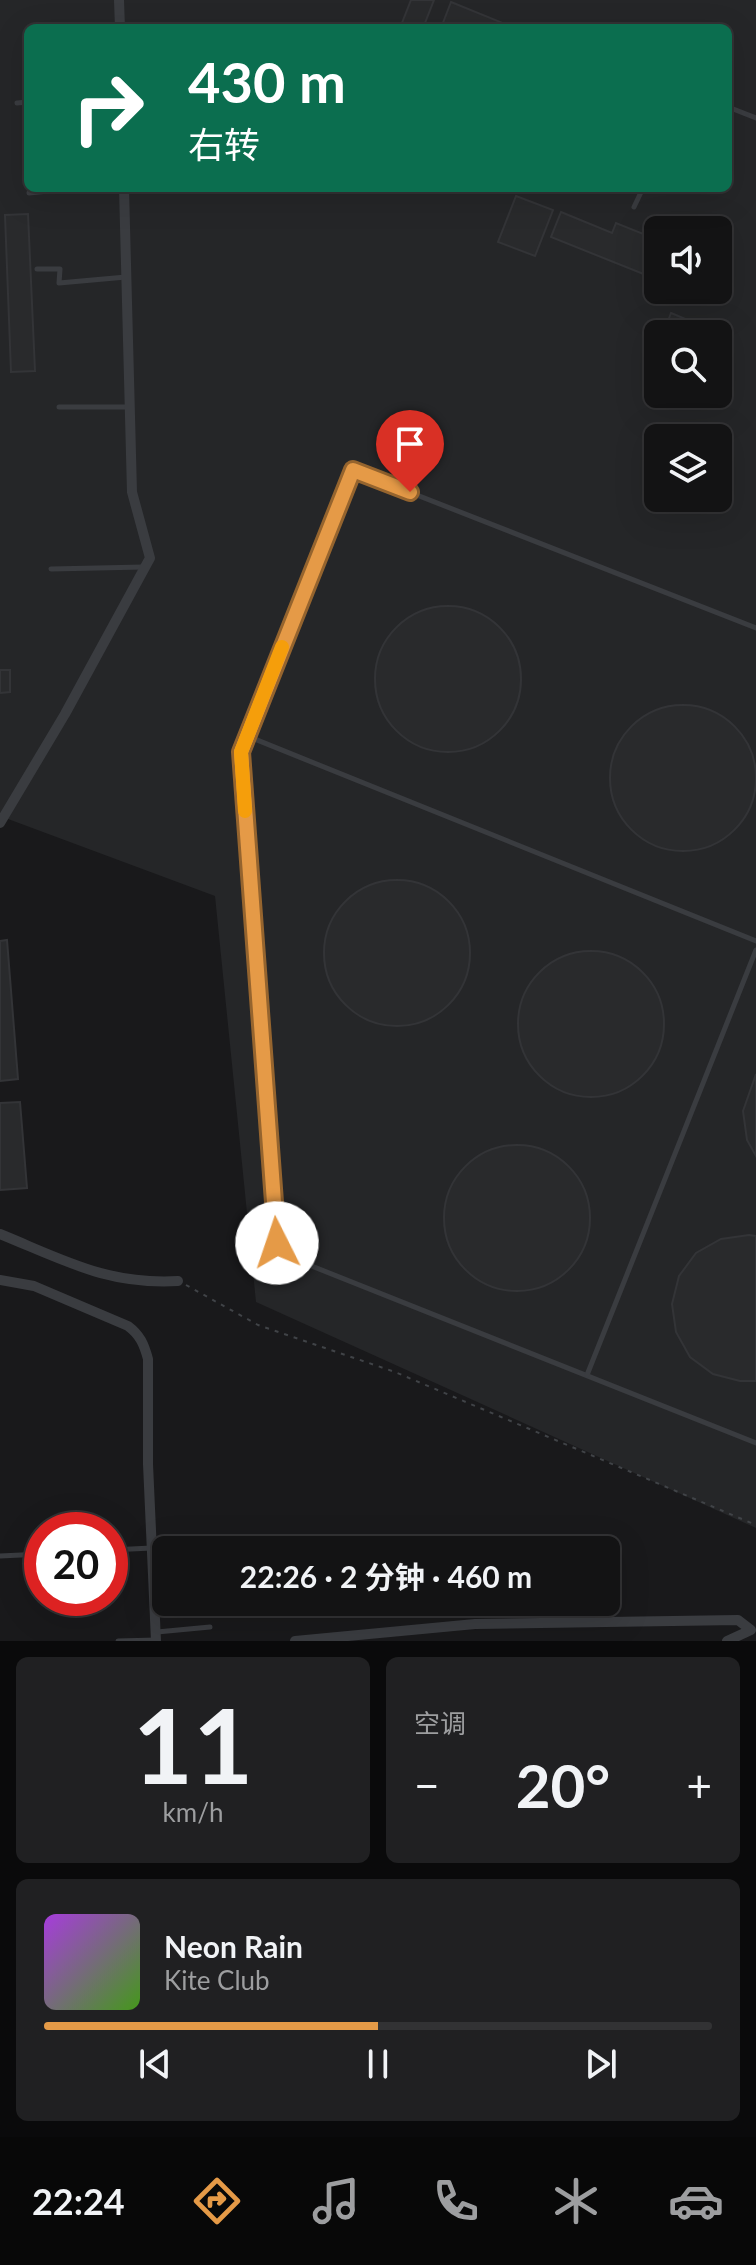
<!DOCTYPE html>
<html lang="zh">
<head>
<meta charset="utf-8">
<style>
  body { margin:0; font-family:Lato,"Noto Sans SC",sans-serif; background:#202022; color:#f1f3f6; height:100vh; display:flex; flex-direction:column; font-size:30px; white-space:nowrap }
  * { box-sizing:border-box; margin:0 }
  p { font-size:26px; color:#9d9ea0 }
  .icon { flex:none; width:44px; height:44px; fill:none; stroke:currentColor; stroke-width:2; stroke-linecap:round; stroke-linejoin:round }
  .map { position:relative; height:1641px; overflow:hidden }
  .panel { display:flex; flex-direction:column; gap:16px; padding:16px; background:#0a0a0b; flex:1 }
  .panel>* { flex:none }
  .banner { position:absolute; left:24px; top:24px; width:708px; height:168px; border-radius:12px; box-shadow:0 8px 32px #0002,0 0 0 2px #323234; background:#0b6e4f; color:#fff; overflow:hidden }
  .controls { position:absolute; left:644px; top:216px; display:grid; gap:16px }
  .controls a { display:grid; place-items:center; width:88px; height:88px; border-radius:12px; background:#131314; box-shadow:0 8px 32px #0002,0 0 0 2px #323234; font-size:40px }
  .speed { position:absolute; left:24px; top:1512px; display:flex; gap:16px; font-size:40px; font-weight:700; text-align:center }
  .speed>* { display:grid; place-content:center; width:104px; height:104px; border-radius:50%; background:#131314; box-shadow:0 8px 32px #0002,0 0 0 2px #323234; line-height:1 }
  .speed .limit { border:12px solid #d22; background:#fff; color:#111 }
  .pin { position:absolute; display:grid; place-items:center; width:68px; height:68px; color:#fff; margin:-82px -34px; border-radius:50% 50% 50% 0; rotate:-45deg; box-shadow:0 0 8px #0007 }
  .pin .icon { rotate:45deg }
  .me { position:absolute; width:88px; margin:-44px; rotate:356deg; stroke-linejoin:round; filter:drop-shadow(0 0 6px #0008) }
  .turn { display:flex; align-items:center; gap:28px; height:168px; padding:0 32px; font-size:36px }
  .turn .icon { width:104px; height:104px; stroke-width:2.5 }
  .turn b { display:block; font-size:56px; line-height:68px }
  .big { font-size:60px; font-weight:700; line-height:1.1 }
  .panel .card { flex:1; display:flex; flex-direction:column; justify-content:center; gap:12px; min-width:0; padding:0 28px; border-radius:12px; background:#202022 }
  .panel .dial { align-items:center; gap:0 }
  .dial b { font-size:104px; line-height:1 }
  .song { display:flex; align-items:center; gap:24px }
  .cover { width:96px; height:96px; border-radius:12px; background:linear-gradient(135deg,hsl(280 70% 55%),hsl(100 70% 35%)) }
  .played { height:8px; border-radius:4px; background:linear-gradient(90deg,#e59a47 50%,#323234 50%) }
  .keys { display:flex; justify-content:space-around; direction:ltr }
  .heat { display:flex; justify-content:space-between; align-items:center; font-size:44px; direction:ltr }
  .panel .tiles { flex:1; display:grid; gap:16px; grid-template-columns:1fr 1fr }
  .card:last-child { grid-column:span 2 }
  .trip { position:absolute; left:152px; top:1536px; width:468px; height:80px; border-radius:12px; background:#131314; box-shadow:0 8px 32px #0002,0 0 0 2px #323234; font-weight:700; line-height:80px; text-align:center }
  .tab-bar { display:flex; height:128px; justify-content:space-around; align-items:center; background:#080808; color:#9d9ea0 }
  .tab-bar .icon { width:56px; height:56px }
  .tab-bar .current { color:#e59a47 }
  .tab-bar b { font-size:36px; color:#f1f3f6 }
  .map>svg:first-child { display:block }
  .built { fill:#252628; fill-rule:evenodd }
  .building { fill:#292a2c; stroke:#333437; stroke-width:2 }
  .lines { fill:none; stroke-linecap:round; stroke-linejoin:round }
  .path { stroke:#404347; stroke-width:2; stroke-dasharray:4 6; stroke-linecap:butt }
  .service { stroke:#3a3c40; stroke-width:5 }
  .minor { stroke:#3a3c40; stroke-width:10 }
  .route-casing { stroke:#95642e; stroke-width:20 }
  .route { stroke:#e59a47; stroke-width:14 }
  .slow { stroke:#f59e0b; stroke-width:14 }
</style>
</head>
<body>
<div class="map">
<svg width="756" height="1641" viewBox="0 0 756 1641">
  <rect width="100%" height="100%" fill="#19191b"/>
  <path class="built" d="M0,0H756V1528L256,1302L215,896L0,816ZM28,28H728V188H28ZM658,230H718V290H658ZM658,334H718V394H658ZM658,438H718V498H658Z"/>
  <g class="building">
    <polygon points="411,0 434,0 423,28 400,28"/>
    <polygon points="451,2 515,28 441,28"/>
    <polygon points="516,196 553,210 535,256 498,242"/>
    <polygon points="561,212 612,233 616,223 656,239 653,249 658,251 656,279 551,237"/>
    <polygon points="28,214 35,371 11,372 5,215"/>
    <polygon points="671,313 688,320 682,334 663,334"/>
    <circle cx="448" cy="679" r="73"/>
    <polygon points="0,670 10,670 10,692 0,693"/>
    <circle cx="683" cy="778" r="73"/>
    <circle cx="397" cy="953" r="73"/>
    <polygon points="7,940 18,1079 0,1081 0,941"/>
    <circle cx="591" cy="1024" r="73"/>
    <polygon points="756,1074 756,1156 747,1140 743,1111"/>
    <polygon points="20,1102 27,1188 0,1190 0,1103"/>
    <circle cx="517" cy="1218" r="73"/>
    <polygon points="749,1235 756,1236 756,1381 740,1381 713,1374 690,1357 676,1332 672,1304 679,1276 696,1253 721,1239"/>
  </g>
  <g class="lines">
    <polyline class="path" points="186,1285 258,1325 395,1372 756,1525"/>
    <g class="service">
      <polyline points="17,103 28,102"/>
      <polyline points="728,107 756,118"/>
      <polyline points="29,193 78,188"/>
      <polyline points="634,207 643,188"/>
      <polyline points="37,269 60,269 59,283 126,277"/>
      <polyline points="59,407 129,407"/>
      <polyline points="51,569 143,567"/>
      <polyline points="756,628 353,470 241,752 277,1243 284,1255 756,1443"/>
      <polyline points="247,736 756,941"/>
      <polyline points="587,1375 756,950"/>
      <polyline points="110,1550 152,1548"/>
      <polyline points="0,1556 42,1554"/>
      <polyline points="157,1632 210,1627"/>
      <polyline points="118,1641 156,1640"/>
    </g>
    <g class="minor">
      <polyline points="119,0 120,28"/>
      <polyline points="0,823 65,714 150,558 132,492 124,188"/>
      <path d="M0,1234C64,1260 107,1285 178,1281"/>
      <path d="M0,1280L34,1286L128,1326C140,1335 144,1344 148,1359V1464L156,1641"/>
      <polyline points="295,1641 475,1624 738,1620 751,1630 727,1641"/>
    </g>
  </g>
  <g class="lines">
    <defs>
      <polyline id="route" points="277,1243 241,752 353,470 410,492"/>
    </defs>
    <use href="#route" class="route-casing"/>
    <use href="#route" class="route"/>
    <polyline class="slow" points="245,811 241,752 282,647"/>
  </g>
</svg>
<div class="controls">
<a><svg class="icon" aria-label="sound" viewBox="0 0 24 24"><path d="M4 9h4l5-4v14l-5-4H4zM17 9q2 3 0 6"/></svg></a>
<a><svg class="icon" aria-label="search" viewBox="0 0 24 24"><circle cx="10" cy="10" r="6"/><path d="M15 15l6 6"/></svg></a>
<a><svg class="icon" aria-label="layers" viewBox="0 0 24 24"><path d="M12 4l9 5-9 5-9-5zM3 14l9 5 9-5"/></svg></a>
</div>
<div class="speed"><div class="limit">20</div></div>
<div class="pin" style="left:410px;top:492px;background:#d93025"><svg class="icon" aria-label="arrive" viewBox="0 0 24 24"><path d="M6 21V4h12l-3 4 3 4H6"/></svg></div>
<svg class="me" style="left:277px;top:1243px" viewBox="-20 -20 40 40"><circle r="19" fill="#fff"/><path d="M0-13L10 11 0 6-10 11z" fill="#e59a47"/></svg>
<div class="trip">22:26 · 2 分钟 · 460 m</div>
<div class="banner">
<div class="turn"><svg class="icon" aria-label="right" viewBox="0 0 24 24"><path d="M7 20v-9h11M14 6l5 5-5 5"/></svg><div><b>430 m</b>右转</div></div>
</div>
</div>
<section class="panel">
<div class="tiles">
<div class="card dial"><b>11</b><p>km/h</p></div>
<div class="card"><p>空调</p>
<div class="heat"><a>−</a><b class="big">20°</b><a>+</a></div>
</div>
<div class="card">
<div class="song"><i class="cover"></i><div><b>Neon Rain</b><p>Kite Club</p></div></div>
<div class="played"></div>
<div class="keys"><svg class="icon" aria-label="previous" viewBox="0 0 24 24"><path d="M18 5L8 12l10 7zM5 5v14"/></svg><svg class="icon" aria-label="pause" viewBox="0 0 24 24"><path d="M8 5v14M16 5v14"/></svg><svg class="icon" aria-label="next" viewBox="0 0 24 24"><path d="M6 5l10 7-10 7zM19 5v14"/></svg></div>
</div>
</div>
</section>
<nav class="tab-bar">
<b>22:24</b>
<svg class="icon current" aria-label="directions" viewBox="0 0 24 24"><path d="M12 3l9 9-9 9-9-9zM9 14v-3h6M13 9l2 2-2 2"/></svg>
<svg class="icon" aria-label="music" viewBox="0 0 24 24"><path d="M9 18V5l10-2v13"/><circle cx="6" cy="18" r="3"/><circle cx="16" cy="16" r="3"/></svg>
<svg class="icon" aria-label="phone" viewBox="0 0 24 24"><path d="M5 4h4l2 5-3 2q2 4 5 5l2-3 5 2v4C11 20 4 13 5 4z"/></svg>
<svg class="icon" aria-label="climate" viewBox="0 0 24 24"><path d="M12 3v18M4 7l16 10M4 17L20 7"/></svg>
<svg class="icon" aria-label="car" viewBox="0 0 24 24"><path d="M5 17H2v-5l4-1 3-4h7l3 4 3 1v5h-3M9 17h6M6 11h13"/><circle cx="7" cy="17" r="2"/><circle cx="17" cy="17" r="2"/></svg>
</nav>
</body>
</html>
